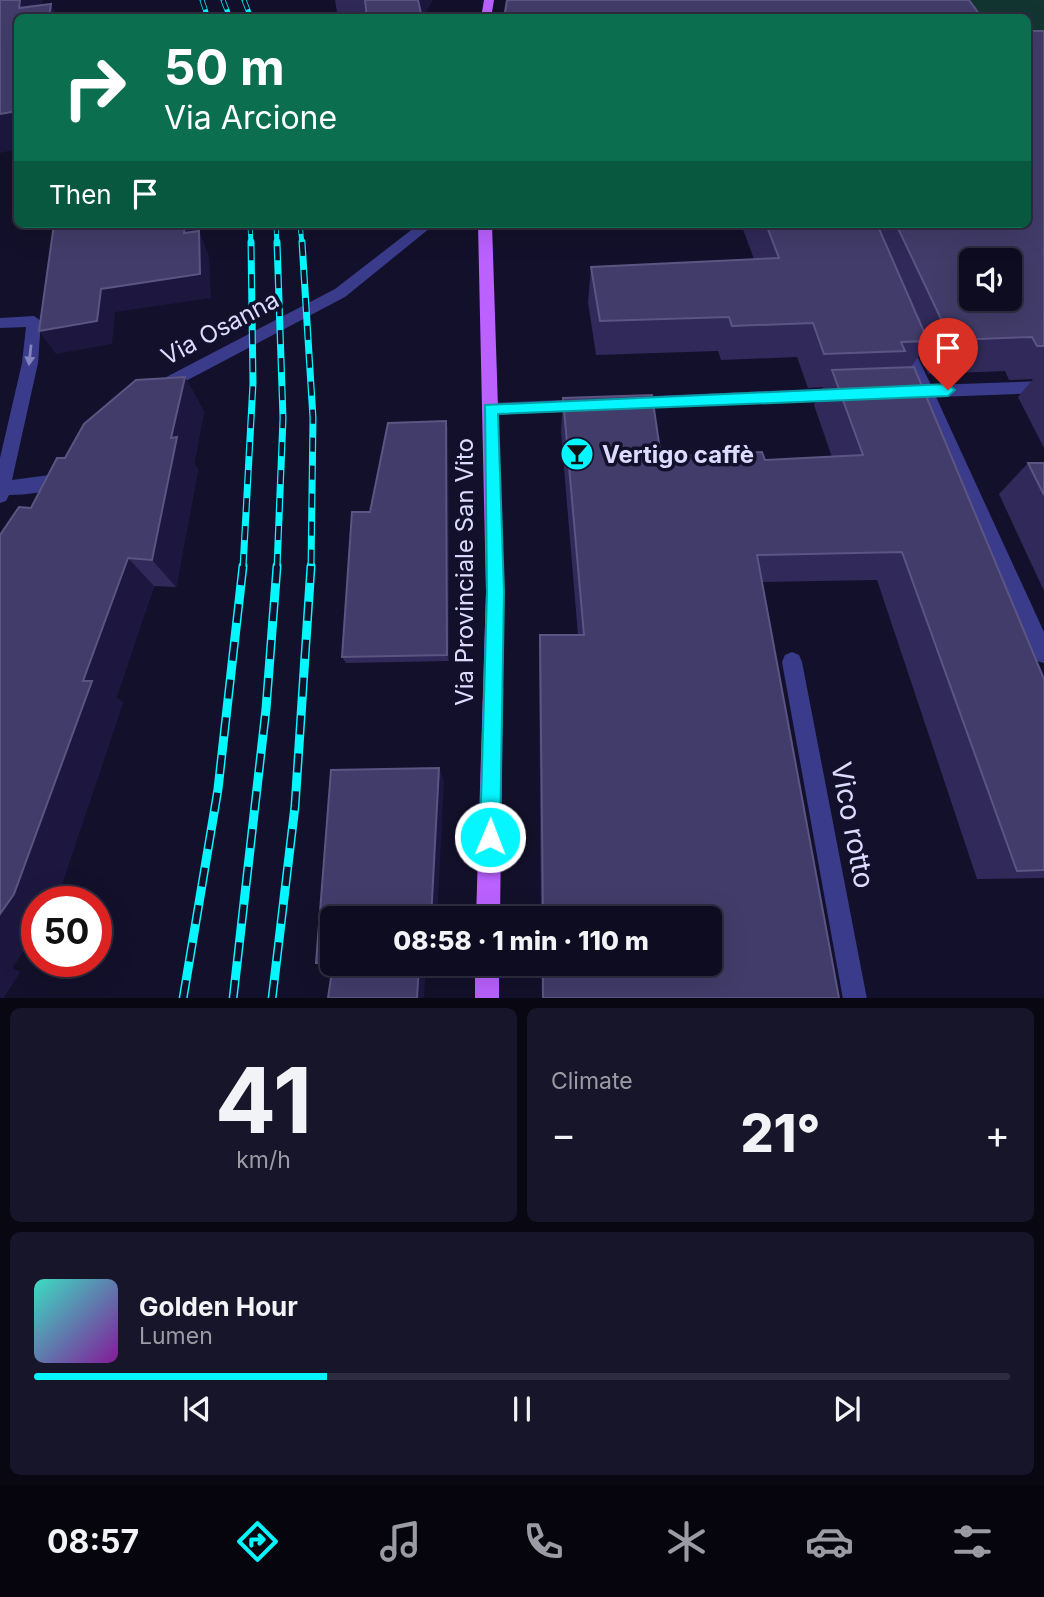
<!DOCTYPE html>
<html lang="en">
<head>
<meta charset="utf-8">
<style>
  body { margin:0; font-family:Inter,sans-serif; background:#171529; color:#f1f3f6; height:100vh; display:flex; flex-direction:column; font-size:26px; white-space:nowrap }
  * { box-sizing:border-box; margin:0 }
  p { font-size:23px; color:#9b9ba5 }
  .icon { flex:none; width:38px; height:38px; fill:none; stroke:currentColor; stroke-width:2; stroke-linecap:round; stroke-linejoin:round }
  .map { position:relative; height:998px; overflow:hidden }
  .panel { display:flex; flex-direction:column; gap:10px; padding:10px; background:#080712; flex:1 }
  .panel>* { flex:none }
  .banner { position:absolute; left:14px; top:14px; width:1017px; height:214px; border-radius:10px; box-shadow:0 7px 28px #0002,0 0 0 2px #2e2c3e; background:#0b6e4f; color:#fff; overflow:hidden }
  .fabs { position:absolute; left:959px; top:248px; display:grid; gap:14px }
  .fabs a { display:grid; place-items:center; width:63px; height:63px; border-radius:10px; background:#0e0c20; box-shadow:0 7px 28px #0002,0 0 0 2px #2e2c3e; font-size:35px }
  .speed { position:absolute; left:21px; top:886px; display:flex; gap:14px; font-size:35px; font-weight:700; text-align:center }
  .speed>* { display:grid; place-content:center; width:91px; height:91px; border-radius:50%; background:#0e0c20; box-shadow:0 7px 28px #0002,0 0 0 2px #2e2c3e; line-height:1 }
  .speed .limit { border:10px solid #d22; background:#fff; color:#111 }
  .pin { position:absolute; display:grid; place-items:center; width:60px; height:60px; color:#fff; margin:-72px -30px; border-radius:50% 50% 50% 0; rotate:-45deg; box-shadow:0 0 7px #0007 }
  .pin .icon { rotate:45deg }
  .me { position:absolute; width:77px; margin:-38px; rotate:1deg; stroke-linejoin:round; filter:drop-shadow(0 0 5px #0008) }
  .turn { display:flex; align-items:center; gap:24px; height:147px; padding:0 35px; font-size:32px }
  .turn .icon { width:91px; height:91px; stroke-width:2.5 }
  .turn b { display:block; font-size:49px; line-height:60px }
  .then { display:flex; align-items:center; height:66px; padding:0 35px; background:#0003; gap:14px; font-size:26px }
  .big { font-size:52px; font-weight:800; line-height:1.1 }
  .panel .tile { flex:1; display:flex; flex-direction:column; justify-content:center; gap:10px; min-width:0; padding:0 24px; border-radius:10px; background:#171529 }
  .panel .dial { align-items:center; gap:0 }
  .dial b { font-size:91px; line-height:1 }
  .song { display:flex; align-items:center; gap:21px }
  .cover { width:84px; height:84px; border-radius:10px; background:linear-gradient(135deg,hsl(170 70% 55%),hsl(290 70% 35%)) }
  .played { height:7px; border-radius:4px; background:linear-gradient(90deg,#06f6ff 30%,#2e2c3e 30%) }
  .keys { display:flex; justify-content:space-around; direction:ltr }
  .heat { display:flex; justify-content:space-between; align-items:center; font-size:38px; direction:ltr }
  .panel .tiles { flex:1; display:grid; gap:10px; grid-template-columns:1fr 1fr }
  .tile:last-child { grid-column:span 2 }
  .trip { position:absolute; left:320px; top:906px; width:402px; height:70px; border-radius:10px; background:#0e0c20; box-shadow:0 7px 28px #0002,0 0 0 2px #2e2c3e; font-weight:800; line-height:70px; text-align:center }
  .tabs { display:flex; height:112px; justify-content:space-around; align-items:center; background:#06050d; color:#9b9ba5 }
  .tabs .icon { width:49px; height:49px }
  .tabs .on { color:#06f6ff }
  .tabs b { font-size:32px; color:#f1f3f6 }
  .map>svg:first-child { display:block }
  .green { fill:#133532 }
  .lines { fill:none; stroke-linecap:round; stroke-linejoin:round }
  .minor { fill:#3a3c8b; fill-rule:evenodd }
  .major { fill:#ba61ff; fill-rule:evenodd }
  .rail-far2-casing { stroke:#06f6ff; stroke-width:5 }
  .rail-far1-casing { stroke:#06f6ff; stroke-width:7 }
  .rail-casing { stroke:#06f6ff; stroke-width:9 }
  .rail-far2 { stroke:#13102b; stroke-width:3.5; stroke-dasharray:10; stroke-linecap:butt }
  .rail-far1 { stroke:#13102b; stroke-width:4.5; stroke-dasharray:14; stroke-linecap:butt }
  .rail { stroke:#13102b; stroke-width:6; stroke-dasharray:19; stroke-linecap:butt }
  .wall { fill:#302959 }
  .shaded-wall { fill:#1d173f }
  .building { fill:#423c6a; stroke:#5a5582; stroke-width:2; fill-rule:evenodd }
  .oneway { fill:#8383bf }
  .route { fill:#06f6ff; stroke:#04a0a6; stroke-width:2 }
  .labels { text-anchor:middle; dominant-baseline:central; stroke-width:7; stroke-linejoin:round; paint-order:stroke }
  .street-label { font-size:24px; fill:#dcdaff; stroke:#13102b }
  .poi-label { font-size:24px; font-weight:bold; fill:#dcdaff; stroke:#13102b; text-anchor:start }
  .near-street-label { font-size:28px; fill:#dcdaff; stroke:#13102b }
</style>
</head>
<body>
<div class="map">
<svg width="1044" height="999" viewBox="0 0 1044 999">
  <rect width="100%" height="100%" fill="#13102b"/>
  <polygon class="green" points="867,0 1044,0 1044,42 1027,41 1027,18 878,17"/>
  <g class="lines">
    <g class="minor">
      <polygon points="419,224 435,224 345,297 163,393 151,393 149,389 151,385 335,289"/>
      <path d="M34,316L41,321L38,363L12,480L57,474L63,476L66,481L63,486C46,492 27,495 9,495L6,501L0,503V458L22,363L26,327L0,328V318Z"/>
      <polygon points="905,339 910,341 931,385 1044,381 1044,393 936,397 1044,632 1044,663 1037,661 921,397 900,398 892,392 900,386 915,385 897,345"/>
      <polygon points="840,388 848,394 840,400 630,409 622,403 630,397"/>
      <polygon points="585,399 593,405 585,411 491,415 483,409 491,403"/>
      <polygon points="792,652 799,655 802,662 867,999 843,999 782,662 785,655"/>
    </g>
    <g class="major">
      <polygon points="484,0 494,0 491,18 481,18"/>
      <polygon points="478,224 492,224 504,592 500,919 476,919 486,592"/>
      <rect x="475" y="964" width="24" height="35"/>
    </g>
    <defs>
      <g id="rail-far2">
        <polyline points="202,0 208,18"/>
        <polyline points="223,0 230,18"/>
        <polyline points="244,0 251,18"/>
        <polyline points="250,224 251,244"/>
        <polyline points="276,224 277,244"/>
        <polyline points="300,224 302,244"/>
      </g>
      <g id="rail-far1">
        <polyline points="302,242 313,418 311,568"/>
        <polyline points="243,568 253,383 251,242"/>
        <polyline points="277,568 283,418 277,242"/>
      </g>
      <g id="rail">
        <polyline points="183,999 218,789 243,566"/>
        <polyline points="233,999 266,709 277,566"/>
        <polyline points="272,999 295,806 311,566"/>
      </g>
    </defs>
    <use href="#rail-far2" class="rail-far2-casing"/>
    <use href="#rail-far1" class="rail-far1-casing"/>
    <use href="#rail" class="rail-casing"/>
    <use href="#rail-far2" class="rail-far2"/>
    <use href="#rail-far1" class="rail-far1"/>
    <use href="#rail" class="rail"/>
  </g>
  <g class="wall">
    <polygon points="335,0 432,0 430,5 367,17 337,12"/>
    <polygon points="1044,31 1044,448 1018,397 1033,379 1009,380 1005,371 928,374 920,354 911,367 1044,679 1044,878 977,879 877,580 762,582 839,998 542,998 541,964 710,964 710,919 541,919 539,659 540,635 578,635 561,432 563,398 661,457 765,460 832,457 814,405 823,387 808,388 797,357 721,360 718,351 596,355 588,302 591,267 754,259 741,224 1027,224"/>
    <polygon points="185,377 204,412 194,463 198,470 176,587 154,586 116,698 123,702 56,901 12,968 20,972 3,998 31,508 65,458"/>
    <polygon points="446,421 448,430 449,661 346,663 342,657 370,512"/>
    <polygon points="1028,463 1044,463 1044,591 999,494"/>
  </g>
  <g class="shaded-wall">
    <polygon points="20,0 43,0 40,18 19,8"/>
    <polygon points="417,0 432,0 430,5 423,18 418,18"/>
    <polygon points="51,4 57,18 49,18"/>
    <polygon points="18,111 18,149 0,153 0,114"/>
    <polygon points="185,224 196,224 195,257 184,233"/>
    <polygon points="199,231 209,256 211,298 115,312 112,344 56,354 39,331 101,289"/>
    <polygon points="185,377 204,412 194,463 198,470 176,587 152,560 171,438"/>
    <polygon points="446,421 448,430 449,661 447,655"/>
    <polygon points="128,558 154,586 116,698 123,702 56,901 37,901 37,930 12,968 20,972 3,998 0,998 0,914 83,681"/>
    <polygon points="439,768 444,781 437,919 431,919"/>
    <polygon points="419,964 426,964 424,998 417,998"/>
  </g>
  <g class="building">
    <polygon points="0,0 20,0 19,8 51,4 49,18 18,18 18,111 0,114"/>
    <polygon points="365,0 418,0 422,18 367,18"/>
    <polygon points="507,0 969,0 982,18 504,18"/>
    <path d="M1027,31H1044V346H1037L1032,337L951,340L896,224H1027ZM971,261H1010V299H971Z"/>
    <polygon points="54,224 185,224 184,233 199,231 200,274 101,289 97,321 39,331"/>
    <polygon points="766,224 877,224 928,341 901,342 905,351 824,354 813,323 732,326 729,317 600,321 591,267 779,258"/>
    <polygon points="914,367 1044,679 1044,870 1017,871 902,552 757,555 839,998 543,998 543,964 710,964 710,919 543,919 540,635 584,635 563,398 652,395 661,457 762,452 765,460 863,455 832,370"/>
    <polygon points="185,377 171,438 177,437 152,560 128,558 83,681 92,681 14,894 0,914 0,535 19,507 31,508 57,458 65,458 84,424 136,380"/>
    <polygon points="446,421 447,655 342,657 352,512 370,512 388,423"/>
    <polygon points="1028,463 1044,463 1044,495"/>
    <polygon points="439,768 431,919 332,919 332,963 316,963 331,770"/>
    <polygon points="333,964 419,964 417,998 328,998"/>
  </g>
  <defs><path id="oneway-solid" d="M-6-.8H1V-3.2L6.5 0L1 3.2V.8H-6Z" transform="scale(1.75)"/></defs>
  <use class="oneway" href="#oneway-solid" transform="translate(30 355) rotate(96)"/>
  <polygon class="route" points="948,384 955,390 948,396 498,414 504,592 500,837 497,844 490,847 483,844 480,837 487,592 485,405"/>
  <defs>
    <symbol id="bar-disc" viewBox="-11 -11 22 22"><circle r="9.5" fill="#06f6ff" stroke="#13102b"/><path d="M-6-5H6L.8 .8V4.5H3.5V6h-7V4.5H-.8V.8Z" fill="#111"/></symbol>
  </defs>
  <g fill-rule="evenodd">
    <use href="#bar-disc" x="558" y="435" width="38" height="38"/>
  </g>
  <g class="labels">
    <g class="street-label">
      <text transform="translate(220 328) rotate(-28)">Via Osanna</text>
      <text transform="translate(464 572) rotate(-90)">Via Provinciale San Vito</text>
    </g>
    <g class="poi-label">
      <text x="602" y="454">Vertigo caffè</text>
    </g>
    <g class="near-street-label">
      <text transform="translate(853 825) rotate(79)">Vico rotto</text>
    </g>
  </g>
</svg>
<div class="fabs">
<a><svg class="icon" aria-label="sound" viewBox="0 0 24 24"><path d="M4 9h4l5-4v14l-5-4H4zM17 9q2 3 0 6"/></svg></a>
</div>
<div class="speed"><div class="limit">50</div></div>
<div class="pin" style="left:948px;top:390px;background:#d93025"><svg class="icon" aria-label="arrive" viewBox="0 0 24 24"><path d="M6 21V4h12l-3 4 3 4H6"/></svg></div>
<svg class="me" style="left:490px;top:837px" viewBox="-20 -20 40 40"><circle r="17" fill="#06f6ff" stroke="#fff" stroke-width="3"/><path d="M0-11L8 9 0 5-8 9z" fill="#fff"/></svg>
<div class="trip">08:58 · 1 min · 110 m</div>
<div class="banner">
<div class="turn"><svg class="icon" aria-label="right" viewBox="0 0 24 24"><path d="M7 20v-9h11M14 6l5 5-5 5"/></svg><div><b>50 m</b>Via Arcione</div></div>
<div class="then">Then<svg class="icon" aria-label="arrive" viewBox="0 0 24 24"><path d="M6 21V4h12l-3 4 3 4H6"/></svg></div>
</div>
</div>
<section class="panel">
<div class="tiles">
<div class="tile dial"><b>41</b><p>km/h</p></div>
<div class="tile"><p>Climate</p>
<div class="heat"><a>−</a><b class="big">21°</b><a>+</a></div>
</div>
<div class="tile">
<div class="song"><i class="cover"></i><div><b>Golden Hour</b><p>Lumen</p></div></div>
<div class="played"></div>
<div class="keys"><svg class="icon" aria-label="previous" viewBox="0 0 24 24"><path d="M18 5L8 12l10 7zM5 5v14"/></svg><svg class="icon" aria-label="pause" viewBox="0 0 24 24"><path d="M8 5v14M16 5v14"/></svg><svg class="icon" aria-label="next" viewBox="0 0 24 24"><path d="M6 5l10 7-10 7zM19 5v14"/></svg></div>
</div>
</div>
</section>
<nav class="tabs">
<b>08:57</b>
<svg class="icon on" aria-label="directions" viewBox="0 0 24 24"><path d="M12 3l9 9-9 9-9-9zM9 14v-3h6M13 9l2 2-2 2"/></svg>
<svg class="icon" aria-label="music" viewBox="0 0 24 24"><path d="M9 18V5l10-2v13"/><circle cx="6" cy="18" r="3"/><circle cx="16" cy="16" r="3"/></svg>
<svg class="icon" aria-label="phone" viewBox="0 0 24 24"><path d="M5 4h4l2 5-3 2q2 4 5 5l2-3 5 2v4C11 20 4 13 5 4z"/></svg>
<svg class="icon" aria-label="climate" viewBox="0 0 24 24"><path d="M12 3v18M4 7l16 10M4 17L20 7"/></svg>
<svg class="icon" aria-label="car" viewBox="0 0 24 24"><path d="M5 17H2v-5l4-1 3-4h7l3 4 3 1v5h-3M9 17h6M6 11h13"/><circle cx="7" cy="17" r="2"/><circle cx="17" cy="17" r="2"/></svg>
<svg class="icon" aria-label="filters" viewBox="0 0 24 24"><path d="M4 7h16M4 17h16"/><circle cx="9" cy="7" r="2"/><circle cx="15" cy="17" r="2"/></svg>
</nav>
</body>
</html>
